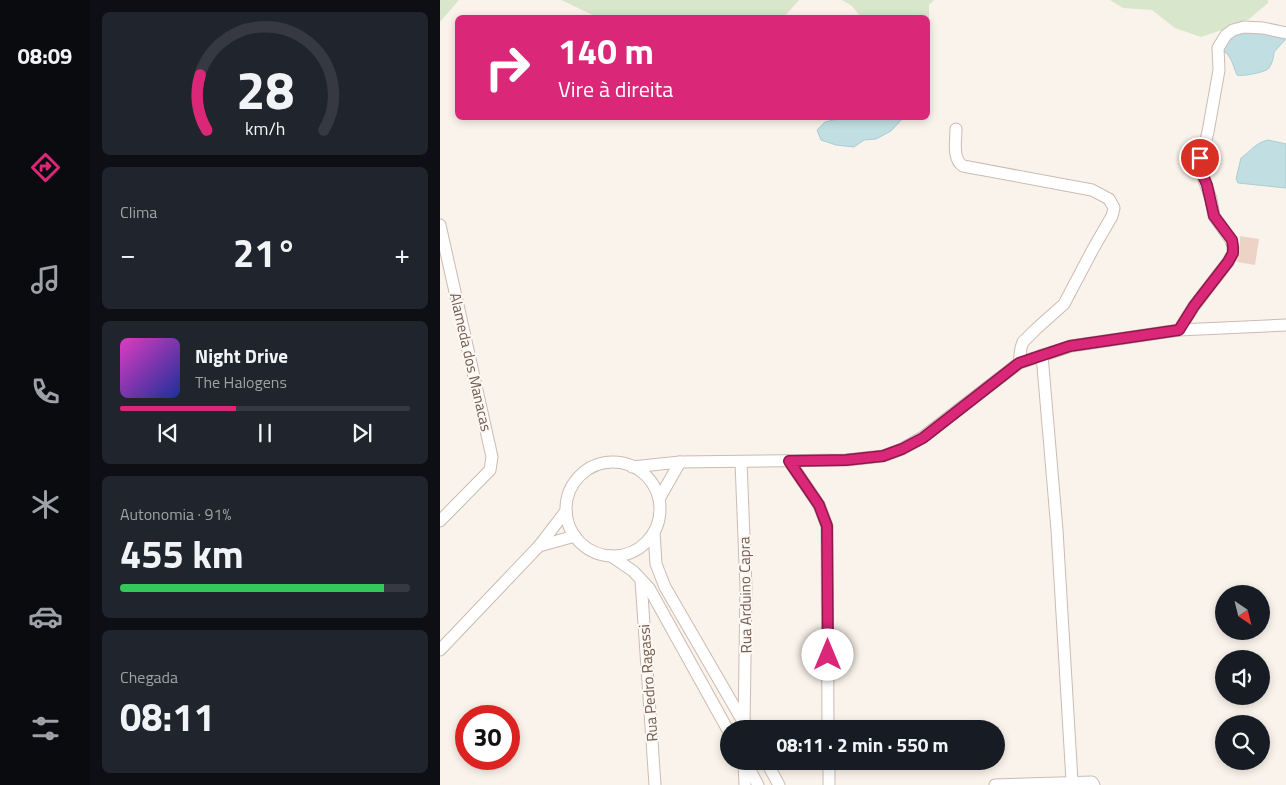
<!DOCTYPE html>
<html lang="pt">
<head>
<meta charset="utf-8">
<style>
  body { margin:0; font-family:"Titillium Web",sans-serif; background:#20242c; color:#f1f3f6; height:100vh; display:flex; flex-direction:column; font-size:19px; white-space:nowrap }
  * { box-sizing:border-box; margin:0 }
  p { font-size:16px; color:#9ea1a6 }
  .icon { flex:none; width:28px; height:28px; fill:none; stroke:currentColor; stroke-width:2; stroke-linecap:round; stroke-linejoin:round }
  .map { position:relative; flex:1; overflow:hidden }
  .sheet { display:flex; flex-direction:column; gap:12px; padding:12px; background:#0d0f14; width:350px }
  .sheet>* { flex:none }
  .top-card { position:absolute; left:15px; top:15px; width:475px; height:105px; border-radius:8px; box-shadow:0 2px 8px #0003; background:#db2777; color:#fff; overflow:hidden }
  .needle { width:32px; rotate:145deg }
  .buttons { position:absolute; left:775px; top:585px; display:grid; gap:10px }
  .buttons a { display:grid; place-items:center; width:55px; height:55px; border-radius:50%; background:#171b24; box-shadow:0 2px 8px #0003; font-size:25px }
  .speed { position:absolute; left:15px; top:705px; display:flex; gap:10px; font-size:25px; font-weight:700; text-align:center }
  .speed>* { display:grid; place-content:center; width:65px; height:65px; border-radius:50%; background:#171b24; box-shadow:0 2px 8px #0003; line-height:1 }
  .speed .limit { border:8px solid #d22; background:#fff; color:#111 }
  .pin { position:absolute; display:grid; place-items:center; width:42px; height:42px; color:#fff; margin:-21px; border:2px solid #fff; border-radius:50%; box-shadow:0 1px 5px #0007 }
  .me { position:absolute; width:55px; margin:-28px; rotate:0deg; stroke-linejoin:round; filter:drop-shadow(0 0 4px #0008) }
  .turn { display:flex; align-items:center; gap:18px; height:105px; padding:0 20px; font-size:22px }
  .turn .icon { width:65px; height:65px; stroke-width:2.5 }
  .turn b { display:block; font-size:35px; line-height:42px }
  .big { font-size:38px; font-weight:700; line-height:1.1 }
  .sheet .card { flex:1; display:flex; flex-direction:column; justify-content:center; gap:8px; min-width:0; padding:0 18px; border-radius:8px; background:#20242c }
  .sheet .dial { align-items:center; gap:0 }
  .dial svg { height:130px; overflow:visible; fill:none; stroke:#363941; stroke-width:7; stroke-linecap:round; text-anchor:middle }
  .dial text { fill:#f1f3f6; stroke:none }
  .song { display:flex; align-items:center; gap:15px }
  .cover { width:60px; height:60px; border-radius:8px; background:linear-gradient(135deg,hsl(310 70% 55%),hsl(230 70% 35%)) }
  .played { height:5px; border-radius:2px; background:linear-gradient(90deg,#db2777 40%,#363941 40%) }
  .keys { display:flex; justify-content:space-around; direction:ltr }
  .heat { display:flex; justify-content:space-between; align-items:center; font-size:28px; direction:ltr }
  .charge { height:8px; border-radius:4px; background:linear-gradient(90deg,#34c759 91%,#363941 0) }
  .trip { position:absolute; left:280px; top:720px; width:285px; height:50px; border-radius:25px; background:#171b24; box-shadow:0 2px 8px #0003; font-weight:700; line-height:50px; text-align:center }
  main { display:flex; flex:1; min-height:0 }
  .tabs { display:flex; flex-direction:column; width:90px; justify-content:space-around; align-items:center; background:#090b0e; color:#9ea1a6 }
  .tabs .icon { width:35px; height:35px }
  .tabs .on { color:#db2777 }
  .tabs b { font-size:22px; color:#f1f3f6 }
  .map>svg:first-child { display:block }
  .green { fill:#d8e6cb }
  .water { fill:#c1dfe2; stroke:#a9ced2 }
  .building { fill:#ecd3c6 }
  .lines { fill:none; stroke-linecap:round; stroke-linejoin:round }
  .street-casing { stroke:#cbbbb2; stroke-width:13 }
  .street { stroke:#fff; stroke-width:11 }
  .route-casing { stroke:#8e194d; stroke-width:12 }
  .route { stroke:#db2777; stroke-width:9 }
  .labels { text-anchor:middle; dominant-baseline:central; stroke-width:4; stroke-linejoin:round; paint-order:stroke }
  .street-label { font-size:15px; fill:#725b51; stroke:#fdf8f1 }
</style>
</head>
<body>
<main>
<nav class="tabs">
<b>08:09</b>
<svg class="icon on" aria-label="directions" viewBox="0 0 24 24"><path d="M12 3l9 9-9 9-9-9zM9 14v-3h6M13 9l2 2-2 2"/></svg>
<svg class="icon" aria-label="music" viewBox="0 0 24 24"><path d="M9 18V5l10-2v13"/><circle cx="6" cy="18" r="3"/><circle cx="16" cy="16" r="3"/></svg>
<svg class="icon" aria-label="phone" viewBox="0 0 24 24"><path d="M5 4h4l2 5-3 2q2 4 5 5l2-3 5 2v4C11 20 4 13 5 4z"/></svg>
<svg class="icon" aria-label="climate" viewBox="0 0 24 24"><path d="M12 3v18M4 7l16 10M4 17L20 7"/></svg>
<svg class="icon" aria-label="car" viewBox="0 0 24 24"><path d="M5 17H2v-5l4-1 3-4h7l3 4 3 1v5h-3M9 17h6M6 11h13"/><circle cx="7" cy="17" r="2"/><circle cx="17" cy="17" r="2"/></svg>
<svg class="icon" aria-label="filters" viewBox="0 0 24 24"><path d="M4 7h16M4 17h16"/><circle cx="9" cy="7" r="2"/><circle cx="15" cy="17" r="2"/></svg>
</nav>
<section class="sheet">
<div class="card dial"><svg viewBox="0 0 100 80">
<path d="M14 69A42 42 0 1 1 86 69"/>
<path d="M14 69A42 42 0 0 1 10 35" stroke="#db2777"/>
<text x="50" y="56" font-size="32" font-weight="700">28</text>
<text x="50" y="72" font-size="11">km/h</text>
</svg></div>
<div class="card"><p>Clima</p>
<div class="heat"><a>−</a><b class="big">21°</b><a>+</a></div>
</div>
<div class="card">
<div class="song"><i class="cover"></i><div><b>Night Drive</b><p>The Halogens</p></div></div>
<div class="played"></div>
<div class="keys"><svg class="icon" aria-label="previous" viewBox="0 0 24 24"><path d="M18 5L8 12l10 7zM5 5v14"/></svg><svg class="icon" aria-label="pause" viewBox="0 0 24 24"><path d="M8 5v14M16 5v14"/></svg><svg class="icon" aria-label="next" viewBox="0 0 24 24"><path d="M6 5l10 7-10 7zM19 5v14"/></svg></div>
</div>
<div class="card"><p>Autonomia · 91%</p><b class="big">455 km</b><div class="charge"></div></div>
<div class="card"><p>Chegada</p><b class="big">08:11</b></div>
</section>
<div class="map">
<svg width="846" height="785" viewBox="0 0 846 785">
  <rect width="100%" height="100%" fill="#faf3eb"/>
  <g class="green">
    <polygon points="0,0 19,0 0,22"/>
    <polygon points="121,0 359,0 344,17 157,17"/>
    <polygon points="402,0 494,0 489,5 489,48 488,50 488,18 421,17 412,6"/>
    <polygon points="670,0 828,0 828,3 809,19 782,30 761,37 735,28 712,10 683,8"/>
  </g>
  <g class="water">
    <path d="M807,32C820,32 834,32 845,40L834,52C834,57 832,64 829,68C827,72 801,77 797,75C793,66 791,53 781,50C787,38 794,36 807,32Z"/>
    <polygon points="402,118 463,118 451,131 436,139 424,140 414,147 396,145 381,140 377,130 385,122"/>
    <path d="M828,140L846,144V188L798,183L796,179L801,158C811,151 815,143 828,140Z"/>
  </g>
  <polygon class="building" points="800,236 819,239 815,265 797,262 800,253"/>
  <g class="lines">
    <defs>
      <g id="street">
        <path d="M516,129C516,141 512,159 523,166L652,190L669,199L674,208L672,216L653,249L624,304L596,329L583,342L581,348L579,363"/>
        <polyline points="0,225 52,457 50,470 0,521"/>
        <polyline points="739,330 754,306 788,262 793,253 793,247 791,240 774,216 771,199 759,166 768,132 779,70 778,48 786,35 793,30 804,27 823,28 846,33"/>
        <polyline points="602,355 617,530 632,781"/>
        <polyline points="349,461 379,505 387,526 388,729"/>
        <polyline points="301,462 306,588 304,729"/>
        <circle cx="173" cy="509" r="47"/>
        <polyline points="192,467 240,462 406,460 443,456 462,449 483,437 579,363 631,346 739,330 846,325"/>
        <polyline points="219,499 240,462"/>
        <polyline points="214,532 216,564 225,587 305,725"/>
        <polyline points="99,546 135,536"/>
        <polyline points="171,556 193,571 209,588 289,732"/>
        <polyline points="201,580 215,785"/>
        <polyline points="0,650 99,546 126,511"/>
        <polyline points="305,761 318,785"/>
        <polyline points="326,761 339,785"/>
        <polyline points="389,761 389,785"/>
        <polyline points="304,763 305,785"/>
        <polyline points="555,785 652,782 654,785"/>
      </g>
    </defs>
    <use href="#street" class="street-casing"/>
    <use href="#street" class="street"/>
  </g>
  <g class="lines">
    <defs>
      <polyline id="route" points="388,655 387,526 379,505 349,461 406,460 443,456 462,449 483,438 579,363 630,346 739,330 754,306 788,262 793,253 793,247 792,240 774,216 767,185 759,166 760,158"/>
    </defs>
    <use href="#route" class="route-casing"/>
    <use href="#route" class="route"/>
  </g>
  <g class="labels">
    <g class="street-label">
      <text transform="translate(31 362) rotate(77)">Alameda dos Manacas</text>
      <text transform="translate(305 595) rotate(-91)">Rua Arduino Capra</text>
      <text transform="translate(208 683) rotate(-94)">Rua Pedro Ragassi</text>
    </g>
  </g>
</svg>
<div class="buttons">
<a><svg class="needle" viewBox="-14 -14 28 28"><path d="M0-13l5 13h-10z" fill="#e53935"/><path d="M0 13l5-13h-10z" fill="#9ea1a6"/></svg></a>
<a><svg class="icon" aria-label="sound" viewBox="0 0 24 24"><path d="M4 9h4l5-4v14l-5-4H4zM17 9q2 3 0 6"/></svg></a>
<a><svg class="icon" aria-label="search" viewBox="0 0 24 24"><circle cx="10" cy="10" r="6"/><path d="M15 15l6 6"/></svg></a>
</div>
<div class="speed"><div class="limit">30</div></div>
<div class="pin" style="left:760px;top:158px;background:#d93025"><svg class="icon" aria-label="arrive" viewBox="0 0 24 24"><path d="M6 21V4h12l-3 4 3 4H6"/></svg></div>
<svg class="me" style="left:388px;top:655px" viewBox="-20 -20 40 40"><circle r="19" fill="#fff"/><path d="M0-13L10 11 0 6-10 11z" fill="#db2777"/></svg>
<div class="trip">08:11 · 2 min · 550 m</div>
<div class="top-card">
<div class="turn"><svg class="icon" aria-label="right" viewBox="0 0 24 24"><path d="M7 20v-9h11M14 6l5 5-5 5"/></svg><div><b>140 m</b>Vire à direita</div></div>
</div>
</div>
</main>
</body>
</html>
